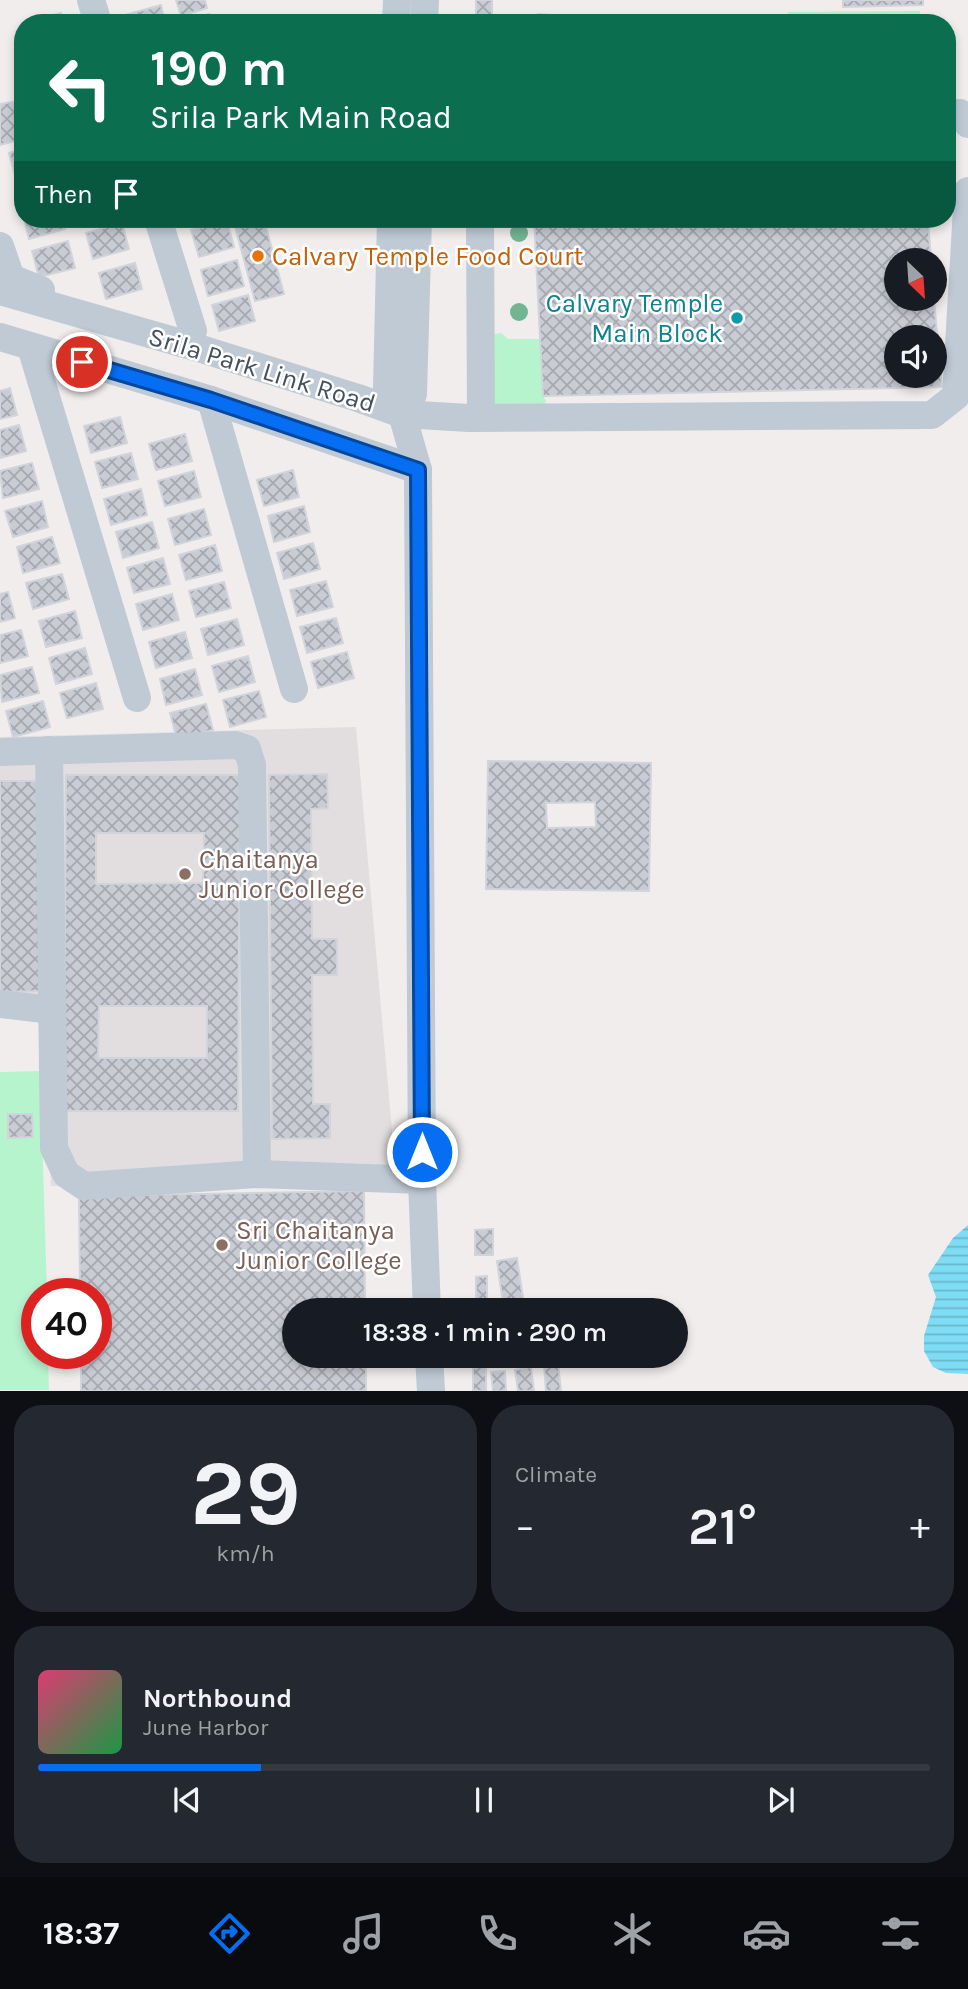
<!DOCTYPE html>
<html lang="en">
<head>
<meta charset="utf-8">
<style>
  body { margin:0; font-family:Karla,sans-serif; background:#242831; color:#f1f3f6; height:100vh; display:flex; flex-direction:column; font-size:26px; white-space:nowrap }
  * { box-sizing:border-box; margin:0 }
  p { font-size:23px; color:#9ea1a6 }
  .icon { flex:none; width:38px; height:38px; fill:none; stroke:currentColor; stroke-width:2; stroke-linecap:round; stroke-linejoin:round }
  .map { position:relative; height:1391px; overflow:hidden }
  .drawer { display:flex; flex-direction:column; gap:14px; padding:14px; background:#0d0f14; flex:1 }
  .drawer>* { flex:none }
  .hud { position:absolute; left:14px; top:14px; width:942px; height:214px; border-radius:28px; box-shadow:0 4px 10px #0003; background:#0b6e4f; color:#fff; overflow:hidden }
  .needle { width:46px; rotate:155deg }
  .controls { position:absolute; left:884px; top:248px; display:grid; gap:14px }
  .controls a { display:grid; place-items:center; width:63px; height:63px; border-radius:50%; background:#171b24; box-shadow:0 4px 10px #0003; font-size:35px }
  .speed { position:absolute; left:21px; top:1278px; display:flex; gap:14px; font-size:35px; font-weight:700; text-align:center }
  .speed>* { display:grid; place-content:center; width:91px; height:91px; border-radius:50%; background:#171b24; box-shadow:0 4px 10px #0003; line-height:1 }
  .speed .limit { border:10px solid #d22; background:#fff; color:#111 }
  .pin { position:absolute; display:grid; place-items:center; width:60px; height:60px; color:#fff; margin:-30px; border:4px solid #fff; border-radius:50%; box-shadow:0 2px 7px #0007 }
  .me { position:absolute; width:77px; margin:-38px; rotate:0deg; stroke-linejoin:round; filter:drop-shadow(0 0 5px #0008) }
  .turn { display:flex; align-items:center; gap:24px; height:147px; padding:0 21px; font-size:32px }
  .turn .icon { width:91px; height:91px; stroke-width:2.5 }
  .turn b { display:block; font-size:49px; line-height:60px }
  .then { display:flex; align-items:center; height:66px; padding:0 21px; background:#0003; gap:14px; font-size:26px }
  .big { font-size:52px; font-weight:600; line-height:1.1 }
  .drawer .tile { flex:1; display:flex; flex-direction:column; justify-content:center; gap:10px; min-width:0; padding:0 24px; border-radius:28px; background:#242831 }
  .drawer .dial { align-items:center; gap:0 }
  .dial b { font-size:91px; line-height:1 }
  .song { display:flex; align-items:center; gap:21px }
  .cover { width:84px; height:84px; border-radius:10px; background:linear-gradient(135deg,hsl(340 70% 55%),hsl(140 70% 35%)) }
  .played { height:7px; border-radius:4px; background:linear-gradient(90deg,#056ef3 25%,#363941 25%) }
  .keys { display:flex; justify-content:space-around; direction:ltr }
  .heat { display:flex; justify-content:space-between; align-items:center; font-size:38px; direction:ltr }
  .drawer .tiles { flex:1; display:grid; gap:14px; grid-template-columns:1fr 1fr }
  .tile:last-child { grid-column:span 2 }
  .trip { position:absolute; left:282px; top:1298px; width:406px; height:70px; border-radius:35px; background:#171b24; box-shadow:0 4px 10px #0003; font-weight:600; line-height:70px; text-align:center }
  .tabs { display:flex; height:112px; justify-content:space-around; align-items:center; background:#090b0e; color:#9ea1a6 }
  .tabs .icon { width:49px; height:49px }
  .tabs .selected { color:#056ef3 }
  .tabs b { font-size:32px; color:#f1f3f6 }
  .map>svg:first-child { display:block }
  .education { fill:#e2dedf }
  .grass { fill:#b6f4ce }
  .water { fill:url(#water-rules) }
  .building { fill:url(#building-cross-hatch); stroke:#d1d4da; stroke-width:2; fill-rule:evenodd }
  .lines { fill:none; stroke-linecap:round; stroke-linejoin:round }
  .minor { stroke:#bfcad5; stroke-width:28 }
  .tree { fill:#73b493 }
  .route-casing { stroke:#03489e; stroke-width:18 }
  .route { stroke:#056ef3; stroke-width:12 }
  .food-dot { fill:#e8710a; stroke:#fff; stroke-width:2.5 }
  .culture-dot { fill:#0f9aa8; stroke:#fff; stroke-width:2.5 }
  .education-dot { fill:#8d6e63; stroke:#fff; stroke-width:2.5 }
  .labels { text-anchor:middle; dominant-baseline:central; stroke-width:5; stroke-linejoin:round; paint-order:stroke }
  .food-label { font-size:26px; fill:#c56008; stroke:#fff; text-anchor:start }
  .culture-label { font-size:26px; fill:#0d838f; stroke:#fff; text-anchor:end }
  .street-label { font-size:26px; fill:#44515d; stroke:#fff }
  .education-label { font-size:26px; fill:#785e54; stroke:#fff; text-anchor:start }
</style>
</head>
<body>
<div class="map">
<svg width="968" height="1391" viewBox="0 0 968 1391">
  <defs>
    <pattern id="water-rules" width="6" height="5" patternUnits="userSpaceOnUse" patternTransform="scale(1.75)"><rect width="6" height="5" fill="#7eddf5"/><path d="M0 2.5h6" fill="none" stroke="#69b6ca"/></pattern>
    <pattern id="building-cross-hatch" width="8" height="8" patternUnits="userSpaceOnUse" patternTransform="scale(1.75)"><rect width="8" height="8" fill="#c9ccd4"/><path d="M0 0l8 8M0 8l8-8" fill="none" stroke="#a5a8af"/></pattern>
  </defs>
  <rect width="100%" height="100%" fill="#f1eded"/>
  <polygon class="education" points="356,727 397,1187 51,1186 41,1013 0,1011 0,737"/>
  <g class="grass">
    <polygon points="920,11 921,23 790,23 788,12"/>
    <polygon points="501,333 508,339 540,339 543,396 546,401 541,414 499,411 486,400 492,338 495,334"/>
    <polygon points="40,1071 47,1293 37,1293 37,1353 48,1353 49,1390 0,1390 0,1072"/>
  </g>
  <polygon class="water" points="968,1225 968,1374 946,1373 933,1367 924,1351 924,1336 936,1297 928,1275 953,1238"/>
  <g class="building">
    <polygon points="176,0 205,0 207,8 181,16"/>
    <rect x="476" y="0" width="16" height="23"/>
    <polygon points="843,0 923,0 923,5 843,7"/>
    <polygon points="161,5 165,23 127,23 125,15"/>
    <polygon points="61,13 64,23 25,23 25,22"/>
    <polygon points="209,14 211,23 180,23 180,22"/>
    <polygon points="538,14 550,15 561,23 523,23"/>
    <polygon points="23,100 23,139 0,145 0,104"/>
    <polygon points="23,149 23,178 16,179 9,153"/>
    <polygon points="23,182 23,210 22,210 15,184"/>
    <polygon points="24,219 63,219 65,229 29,239"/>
    <polygon points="233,219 264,219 284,294 255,301"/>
    <path d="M534,219H928L931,261H896V299H934L942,387L543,396ZM896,338H934V376H896Z"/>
    <polygon points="227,221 234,247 199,257 191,230"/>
    <polygon points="122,223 129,249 93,259 86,233"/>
    <polygon points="68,241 75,268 39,277 32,251"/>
    <polygon points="237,260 244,286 208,296 201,270"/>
    <polygon points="135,263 142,289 106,299 99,273"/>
    <polygon points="248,295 255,321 219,331 212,305"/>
    <polygon points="10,388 17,415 0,419 0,391"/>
    <polygon points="120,417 127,443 91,453 84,426"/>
    <polygon points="19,425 26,451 0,458 0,430"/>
    <polygon points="185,434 192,461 156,470 149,444"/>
    <polygon points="131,453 138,479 102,488 95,462"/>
    <polygon points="32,463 39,489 3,498 0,471"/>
    <polygon points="293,470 299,497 264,506 257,480"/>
    <polygon points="194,471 201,497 165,506 158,481"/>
    <polygon points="141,489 147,515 111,525 104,499"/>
    <polygon points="42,501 48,527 13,537 5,511"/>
    <polygon points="304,506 310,532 274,542 268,516"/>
    <polygon points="204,509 211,535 175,545 168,519"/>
    <polygon points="152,522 159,548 123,558 116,532"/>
    <polygon points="52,537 60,563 23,573 17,547"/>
    <polygon points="313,543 320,569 284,579 277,553"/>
    <polygon points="215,545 222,571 186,580 179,555"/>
    <polygon points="163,558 170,584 134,593 127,568"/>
    <polygon points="62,574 69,599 33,609 26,583"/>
    <polygon points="326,581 333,607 297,616 290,590"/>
    <polygon points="224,582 231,608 196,617 189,591"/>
    <polygon points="8,592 15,618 0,622 0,594"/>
    <polygon points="172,594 179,620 143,630 136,604"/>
    <polygon points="75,611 82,638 46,647 39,621"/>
    <polygon points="336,618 343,643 307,653 300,627"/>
    <polygon points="237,619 244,645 208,655 201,629"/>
    <polygon points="21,630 28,656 0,663 0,635"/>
    <polygon points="185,632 192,658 156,668 149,642"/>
    <polygon points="85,648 92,674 56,684 49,658"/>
    <polygon points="347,652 354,678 318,688 311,662"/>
    <polygon points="248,656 255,682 219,692 212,666"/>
    <polygon points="32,667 39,693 2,702 0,675"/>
    <polygon points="195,669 202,695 166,705 160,679"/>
    <polygon points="96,683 103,709 67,718 60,693"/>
    <polygon points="259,691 266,717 230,727 223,700"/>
    <polygon points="43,701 50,727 13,737 6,711"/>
    <polygon points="206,704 213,730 177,739 170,713"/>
    <path d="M488,761L651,763L649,891L486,889ZM595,802L596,827L547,828L546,803Z"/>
    <polygon points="327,774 328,808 311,809 312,939 337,939 337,975 312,975 313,1104 330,1104 330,1138 272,1139 269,775"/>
    <path d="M66,775H240L238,1111H64ZM96,833H204L203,883L96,884ZM99,1006H207V1058H98Z"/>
    <polygon points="0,781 39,781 43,991 0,992"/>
    <polygon points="8,1114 32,1114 33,1137 8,1138"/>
    <polygon points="364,1191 365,1311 294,1311 294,1356 366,1356 366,1391 81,1391 81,1353 96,1353 96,1293 80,1293 79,1196"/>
    <polygon points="493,1229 493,1255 475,1255 475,1230"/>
    <polygon points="517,1258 525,1311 504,1311 497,1261"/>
    <polygon points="487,1276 487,1311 476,1311 476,1277"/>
    <polygon points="509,1356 540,1356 540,1359 510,1362"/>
    <polygon points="558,1363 561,1391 546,1391 544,1365"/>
    <rect x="473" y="1366" width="13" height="25"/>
    <polygon points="531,1367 534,1391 518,1391 515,1370"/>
    <polygon points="505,1371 506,1391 493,1391 491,1372"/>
  </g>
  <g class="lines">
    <g class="minor">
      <polyline points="91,0 98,23"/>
      <polyline points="396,23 397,0"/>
      <polyline points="424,23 425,0"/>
      <polyline points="947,114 960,113 968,124"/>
      <polyline points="158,219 193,331"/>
      <polyline points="391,219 387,388 402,414 418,470 422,1180 427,1311"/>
      <polyline points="480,219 481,417"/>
      <polyline points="0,246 11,278 41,290"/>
      <polyline points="0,291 195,347 358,398 402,414 469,418 932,415 956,396 968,191"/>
      <polyline points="0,337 211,400 418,470"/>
      <polyline points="31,347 137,698"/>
      <polyline points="211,400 294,689"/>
      <polyline points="402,414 413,394 418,219"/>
      <polyline points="49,750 54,1148 66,1174 84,1186 257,1174 422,1180"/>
      <polyline points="0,752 235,745 247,749 252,765 257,1174"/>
      <polyline points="0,1004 52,1010"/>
      <polyline points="429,1356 431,1391"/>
    </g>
  </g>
  <g class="tree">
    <circle cx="519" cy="233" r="9"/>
    <circle cx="519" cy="312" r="9"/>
  </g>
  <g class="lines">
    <defs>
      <polyline id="route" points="82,362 211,400 418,470 422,1152"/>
    </defs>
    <use href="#route" class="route-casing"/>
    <use href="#route" class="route"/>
  </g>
  <circle class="food-dot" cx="258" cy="256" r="7"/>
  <circle class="culture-dot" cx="737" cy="318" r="7"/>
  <g class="education-dot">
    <circle cx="185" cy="874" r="7"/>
    <circle cx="222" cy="1245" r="7"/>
  </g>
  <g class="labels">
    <g class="food-label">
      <text x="272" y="256">Calvary Temple Food Court</text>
    </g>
    <g class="culture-label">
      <text x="723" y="303">Calvary Temple<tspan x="723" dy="30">Main Block</tspan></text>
    </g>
    <g class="street-label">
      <text transform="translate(262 370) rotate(17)">Srila Park Link Road</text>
    </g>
    <g class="education-label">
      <text x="199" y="859">Chaitanya<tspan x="199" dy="30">Junior College</tspan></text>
      <text x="236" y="1230">Sri Chaitanya<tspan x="236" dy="30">Junior College</tspan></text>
    </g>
  </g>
</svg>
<div class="controls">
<a><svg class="needle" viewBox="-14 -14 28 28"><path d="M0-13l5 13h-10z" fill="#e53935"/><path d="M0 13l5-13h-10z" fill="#9ea1a6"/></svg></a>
<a><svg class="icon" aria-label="sound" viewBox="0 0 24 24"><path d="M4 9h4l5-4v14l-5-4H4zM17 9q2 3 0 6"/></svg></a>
</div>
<div class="speed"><div class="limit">40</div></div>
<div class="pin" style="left:82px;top:362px;background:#d93025"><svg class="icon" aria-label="arrive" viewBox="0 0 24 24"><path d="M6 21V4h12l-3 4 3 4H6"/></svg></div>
<svg class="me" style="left:422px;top:1152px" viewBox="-20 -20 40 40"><circle r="17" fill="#056ef3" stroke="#fff" stroke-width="3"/><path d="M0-11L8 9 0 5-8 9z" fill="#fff"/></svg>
<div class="trip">18:38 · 1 min · 290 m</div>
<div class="hud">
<div class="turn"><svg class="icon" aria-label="left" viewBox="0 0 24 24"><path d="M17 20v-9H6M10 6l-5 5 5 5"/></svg><div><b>190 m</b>Srila Park Main Road</div></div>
<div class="then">Then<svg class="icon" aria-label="arrive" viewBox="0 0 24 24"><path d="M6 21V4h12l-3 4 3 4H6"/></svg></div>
</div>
</div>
<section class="drawer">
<div class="tiles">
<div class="tile dial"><b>29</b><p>km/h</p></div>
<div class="tile"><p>Climate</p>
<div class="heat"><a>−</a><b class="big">21°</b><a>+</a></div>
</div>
<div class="tile">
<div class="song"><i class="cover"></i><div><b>Northbound</b><p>June Harbor</p></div></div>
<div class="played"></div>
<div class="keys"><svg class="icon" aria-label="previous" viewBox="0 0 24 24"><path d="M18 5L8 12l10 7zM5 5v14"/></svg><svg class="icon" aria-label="pause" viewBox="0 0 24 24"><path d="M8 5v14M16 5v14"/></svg><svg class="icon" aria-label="next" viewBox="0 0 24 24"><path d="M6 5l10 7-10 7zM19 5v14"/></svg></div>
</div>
</div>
</section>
<nav class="tabs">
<b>18:37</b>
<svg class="icon selected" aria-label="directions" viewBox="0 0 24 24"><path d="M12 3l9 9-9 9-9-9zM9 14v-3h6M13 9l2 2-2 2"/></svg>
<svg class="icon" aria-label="music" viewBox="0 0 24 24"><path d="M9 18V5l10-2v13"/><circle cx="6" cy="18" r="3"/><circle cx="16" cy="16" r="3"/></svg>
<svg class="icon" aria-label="phone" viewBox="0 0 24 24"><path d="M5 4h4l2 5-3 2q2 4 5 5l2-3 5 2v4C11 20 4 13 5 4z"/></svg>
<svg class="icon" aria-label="climate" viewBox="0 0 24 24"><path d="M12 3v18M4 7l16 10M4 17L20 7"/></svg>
<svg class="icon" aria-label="car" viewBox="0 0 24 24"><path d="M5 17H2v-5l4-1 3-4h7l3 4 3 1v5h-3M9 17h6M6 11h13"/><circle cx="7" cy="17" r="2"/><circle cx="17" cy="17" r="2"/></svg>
<svg class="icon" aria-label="filters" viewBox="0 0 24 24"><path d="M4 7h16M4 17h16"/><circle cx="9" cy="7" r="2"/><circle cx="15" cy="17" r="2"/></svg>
</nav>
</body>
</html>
